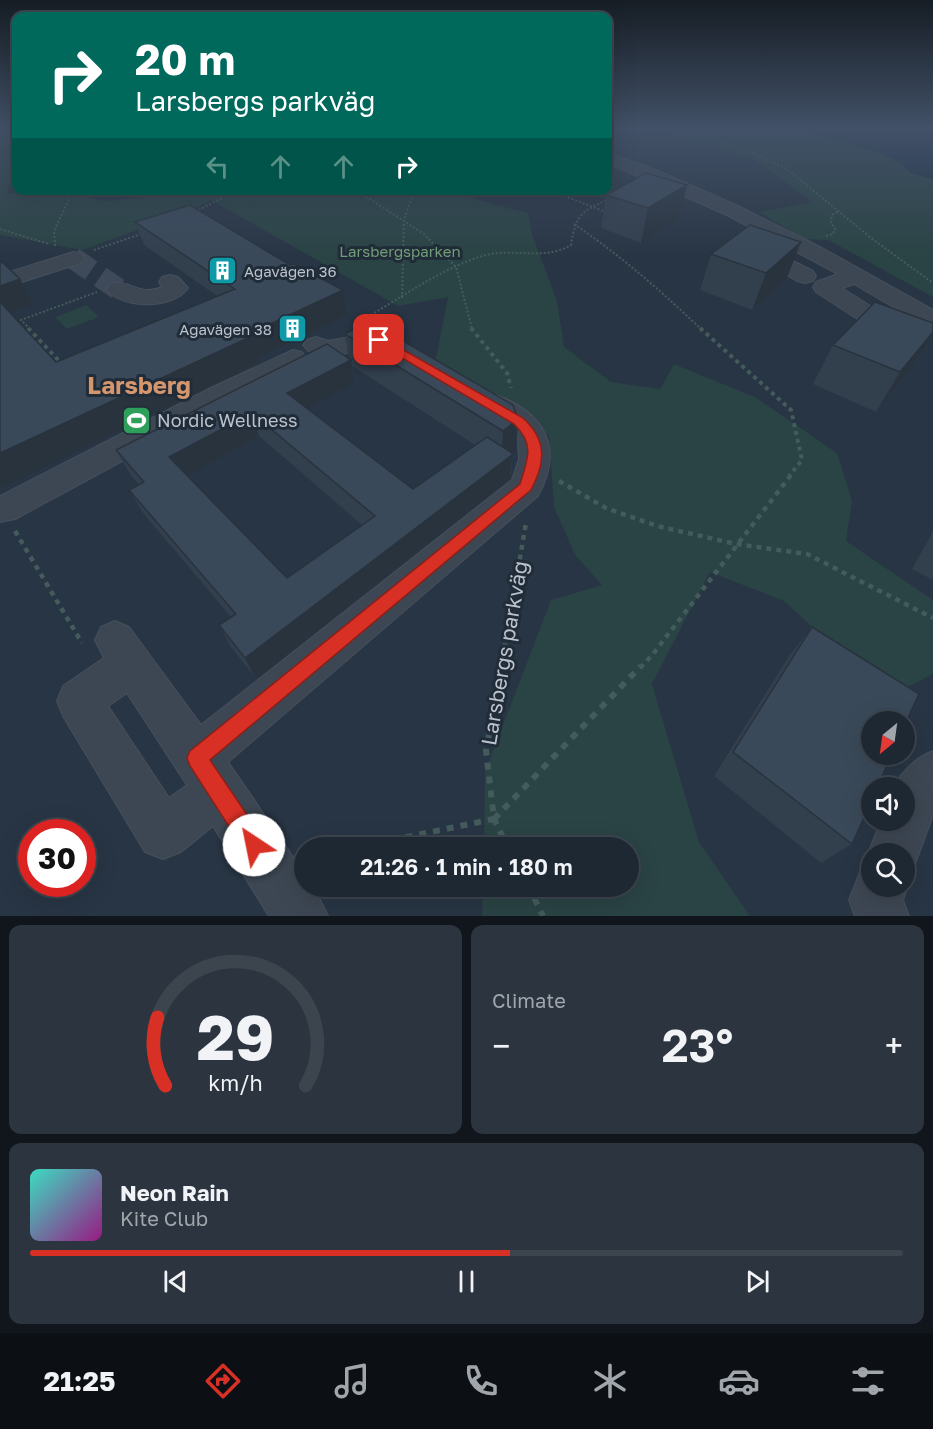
<!DOCTYPE html>
<html lang="en">
<head>
<meta charset="utf-8">
<style>
  body { margin:0; font-family:"Golos Text",sans-serif; background:#2b343f; color:#f1f3f6; height:100vh; display:flex; flex-direction:column; font-size:22px; white-space:nowrap }
  * { box-sizing:border-box; margin:0 }
  p { font-size:20px; color:#a1a6ac }
  .icon { flex:none; width:33px; height:33px; fill:none; stroke:currentColor; stroke-width:2; stroke-linecap:round; stroke-linejoin:round }
  .map { position:relative; height:916px; overflow:hidden }
  .drawer { display:flex; flex-direction:column; gap:9px; padding:9px; background:#10161c; flex:1 }
  .drawer>* { flex:none }
  .hud { position:absolute; left:12px; top:12px; width:600px; height:183px; border-radius:12px; box-shadow:0 6px 24px #0002,0 0 0 2px #3c444e; background:#00695c; color:#fff; overflow:hidden }
  .needle { width:39px; rotate:209deg }
  .fabs { position:absolute; left:861px; top:711px; display:grid; gap:12px }
  .fabs a { display:grid; place-items:center; width:54px; height:54px; border-radius:50%; background:#1e2833; box-shadow:0 6px 24px #0002,0 0 0 2px #3c444e; font-size:30px }
  .speed { position:absolute; left:18px; top:819px; display:flex; gap:12px; font-size:30px; font-weight:700; text-align:center }
  .speed>* { display:grid; place-content:center; width:78px; height:78px; border-radius:50%; background:#1e2833; box-shadow:0 6px 24px #0002,0 0 0 2px #3c444e; line-height:1 }
  .speed .limit { border:9px solid #d22; background:#fff; color:#111 }
  .pin { position:absolute; display:grid; place-items:center; width:51px; height:51px; color:#fff; margin:-26px; border-radius:12px; box-shadow:0 3px 9px #0006 }
  .me { position:absolute; width:66px; margin:-33px; rotate:326deg; stroke-linejoin:round; filter:drop-shadow(0 0 4px #0008) }
  .turn { display:flex; align-items:center; gap:21px; height:126px; padding:0 24px; font-size:27px }
  .turn .icon { width:78px; height:78px; stroke-width:2.5 }
  .turn b { display:block; font-size:42px; line-height:51px }
  .lanes { display:flex; align-items:center; height:57px; padding:0 24px; background:#0003; justify-content:center; gap:30px; direction:ltr }
  .lanes .off { opacity:.35 }
  .big { font-size:45px; font-weight:600; line-height:1.1 }
  .drawer .card { flex:1; display:flex; flex-direction:column; justify-content:center; gap:9px; min-width:0; padding:0 21px; border-radius:12px; background:#2b343f }
  .drawer .dial { align-items:center; gap:0 }
  .dial svg { height:156px; overflow:visible; fill:none; stroke:#3c444e; stroke-width:7; stroke-linecap:round; text-anchor:middle }
  .dial text { fill:#f1f3f6; stroke:none }
  .song { display:flex; align-items:center; gap:18px }
  .cover { width:72px; height:72px; border-radius:9px; background:linear-gradient(135deg,hsl(170 70% 55%),hsl(310 70% 35%)) }
  .played { height:6px; border-radius:3px; background:linear-gradient(90deg,#d93025 55%,#3c444e 55%) }
  .keys { display:flex; justify-content:space-around; direction:ltr }
  .heat { display:flex; justify-content:space-between; align-items:center; font-size:33px; direction:ltr }
  .drawer .tiles { flex:1; display:grid; gap:9px; grid-template-columns:1fr 1fr }
  .card:last-child { grid-column:span 2 }
  .trip { position:absolute; left:294px; top:837px; width:345px; height:60px; border-radius:30px; background:#1e2833; box-shadow:0 6px 24px #0002,0 0 0 2px #3c444e; font-weight:600; line-height:60px; text-align:center }
  .tab-bar { display:flex; height:96px; justify-content:space-around; align-items:center; background:#0c1014; color:#a1a6ac }
  .tab-bar .icon { width:42px; height:42px }
  .tab-bar .selected { color:#d93025 }
  .tab-bar b { font-size:27px; color:#f1f3f6 }
  .map>svg:first-child { display:block }
  .green { fill:#2a4344 }
  .water { fill:#1b2d42 }
  .lines { fill:none; stroke-linecap:round; stroke-linejoin:round }
  .minor-tunnel { stroke:#3e4a59; stroke-width:22; stroke-dasharray:22 11; stroke-linecap:butt }
  .minor-casing { stroke:#46505d; stroke-width:2 }
  .path-far3 { stroke:#445b5c; stroke-width:2; stroke-dasharray:2 2; stroke-linecap:butt }
  .path-far2 { stroke:#445b5c; stroke-width:4; stroke-dasharray:4 4; stroke-linecap:butt }
  .path-far1 { stroke:#445b5c; stroke-width:4.5; stroke-dasharray:5 5; stroke-linecap:butt }
  .path { stroke:#445b5c; stroke-width:6; stroke-dasharray:7 7; stroke-linecap:butt }
  .minor { fill:#3d4753; fill-rule:evenodd }
  .wall { fill:#323f4d; fill-rule:evenodd }
  .shaded-wall { fill:#29333e }
  .building { fill:#3a4959; stroke:#29333e; stroke-width:1.5; fill-rule:evenodd }
  .route { fill:#d93025; stroke:#8d1f18; stroke-width:1.5 }
  .labels { text-anchor:middle; dominant-baseline:central; stroke-width:6; stroke-linejoin:round; paint-order:stroke }
  .far-park-label { font-size:15px; fill:#729d79; stroke:#212c39 }
  .far-poi-label { font-size:15px; fill:#bac2cd; stroke:#212c39; text-anchor:start }
  .poi-label { font-size:18px; fill:#bac2cd; stroke:#212c39; text-anchor:start }
  .near-street-label { font-size:21px; fill:#bac2cd; stroke:#212c39 }
  .district-label { font-size:24px; font-weight:bold; fill:#d5956d; stroke:#212c39 }
</style>
</head>
<body>
<div class="map">
<svg width="933" height="916" viewBox="0 0 933 916">
  <rect width="100%" height="100%" fill="#283544"/>
  <g class="green">
    <polygon points="0,129 16,129 16,176 11,180 7,194 67,192 104,201 180,194 182,190 441,190 528,213 532,234 557,301 564,347 611,382 660,389 674,364 755,397 837,453 852,501 846,541 933,600 933,674 888,697 784,601 710,572 652,684 699,842 750,916 482,916 483,887 628,886 628,848 484,847 485,772 551,600 602,585 575,555 554,507 549,437 529,416 435,363 448,297 398,306 211,200 191,211 82,250 0,235"/>
    <polygon points="649,129 798,129 881,153 900,163 911,173 933,179 933,297 828,240 803,239 759,212 812,202 755,160"/>
    <polygon points="86,305 99,317 67,329 55,317"/>
  </g>
  <polygon class="water" points="798,129 933,129 933,179 911,173 900,163 881,153"/>
  <g class="lines">
    <polyline class="minor-tunnel" points="73,258 118,289"/>
    <defs>
      <g id="minor">
        <polygon points="608,153 656,170 740,207 822,248 933,310 933,327 924,325 854,284 842,288 903,327 907,332 903,337 894,340 885,337 816,292 813,287 816,282 838,274 727,215 608,163"/>
        <polygon points="753,241 813,271 816,276 813,281 805,283 797,281 746,251 743,247 746,243"/>
        <polygon points="73,252 81,253 84,258 81,263 0,289 0,275"/>
        <path d="M170,275L178,277L188,288C174,309 121,310 107,289L110,284C131,279 139,297 162,287L159,282L162,277Z"/>
        <path d="M379,332L388,335L400,345L396,350C386,353 382,349 374,349C350,346 321,371 303,345L307,340L316,337L328,341Z"/>
        <polygon points="293,350 302,352 306,358 302,364 15,519 0,522 0,496 211,388"/>
        <path d="M482,391C537,405 568,441 538,496L228,762L304,873V886H313L328,916H269L213,826L181,852L163,859L145,852L63,716L57,701L63,686L104,658L95,640L101,627L115,621L129,627L201,725L512,480L519,459L518,439C504,422 479,417 468,400L472,394ZM127,693L187,785L169,798L108,706Z"/>
        <path d="M933,751V815L912,872L904,876V854H872V862L868,854L881,820H904V788H894C902,770 916,758 933,751Z"/>
        <polygon points="872,863 872,886 904,886 904,878 908,886 903,900 909,916 855,916 849,900 862,867"/>
      </g>
    </defs>
    <use href="#minor" class="minor-casing"/>
    <g class="path-far3">
      <polyline points="684,129 750,152 787,169 871,238 933,283"/>
      <polyline points="356,190 424,234 456,267 472,329"/>
      <polyline points="559,190 562,195 606,212"/>
      <polyline points="195,212 237,190"/>
      <path d="M574,224C620,255 661,291 701,329"/>
      <polyline points="0,229 49,244"/>
      <polyline points="826,236 833,234 835,229 831,223 832,215 839,211"/>
      <polyline points="55,246 54,231 69,199 69,193"/>
      <polyline points="94,250 144,233"/>
      <polyline points="402,298 404,219 415,190"/>
      <path d="M364,319C399,299 447,265 486,255C515,248 543,261 571,245C576,215 580,212 607,200"/>
      <polyline points="30,329 21,320 97,292"/>
    </g>
    <g class="path-far2">
      <polyline points="28,328 61,363"/>
      <polyline points="471,328 507,373 511,388"/>
      <polyline points="700,328 791,410 802,460 789,476"/>
    </g>
    <g class="path-far1">
      <polyline points="559,481 606,508 657,526 736,544 807,554 933,618"/>
      <polyline points="15,531 82,643"/>
      <polyline points="501,668 526,523"/>
      <polyline points="640,668 653,654 791,475"/>
    </g>
    <g class="path">
      <polyline points="501,666 486,751 494,819 508,848"/>
      <polyline points="494,819 641,666"/>
      <polyline points="366,848 368,845 494,819"/>
      <polyline points="528,886 543,916"/>
    </g>
    <use href="#minor" class="minor"/>
  </g>
  <g class="wall">
    <polygon points="606,195 679,218 641,243 601,228"/>
    <polygon points="135,222 290,265 343,290 347,315 258,358 259,362 0,489 0,263 20,279 33,304 10,312 56,362 217,296 144,245"/>
    <polygon points="711,254 787,278 752,310 700,290"/>
    <polygon points="933,323 933,334 914,364 876,412 813,384 833,345"/>
    <path d="M345,334L513,405L516,451L512,454L511,477L510,479L256,679L231,647L219,625L231,617L143,513L129,490L139,485L130,474L116,450L349,359ZM352,366L475,445L413,489L308,409L354,383ZM259,436L362,525L287,578L187,476Z"/>
    <polygon points="933,531 933,580 912,569"/>
    <polygon points="812,627 852,844 821,863 714,776 789,656"/>
  </g>
  <g class="shaded-wall">
    <polygon points="687,185 679,218 641,243 648,208"/>
    <polygon points="801,242 787,278 752,310 766,273"/>
    <polygon points="20,279 33,304 4,315 0,308 0,286"/>
    <polygon points="343,290 347,315 258,358 259,362 0,489 0,453 249,334"/>
    <polygon points="933,332 933,334 914,364 876,412 900,372"/>
    <polygon points="351,360 354,383 294,417 287,393"/>
    <polygon points="252,413 259,436 180,480 169,457"/>
    <polygon points="518,419 516,451 512,454 510,479 256,679 245,658 502,462 503,431"/>
  </g>
  <g class="building">
    <polygon points="646,173 687,185 648,208 606,195"/>
    <polygon points="190,205 290,265 294,264 343,290 249,334 252,336 0,453 0,302 56,362 235,289 135,222"/>
    <polygon points="750,225 801,242 766,273 711,254"/>
    <polygon points="2,262 20,279 0,286 0,263"/>
    <polygon points="875,302 933,323 933,332 900,372 833,345"/>
    <polygon points="369,321 513,405 518,419 503,431 345,334"/>
    <path d="M327,344L351,360L287,393L413,489L487,437L512,453V455L245,658L219,625L236,614L129,490L144,482L116,450ZM252,413L375,516L287,578L169,457Z"/>
    <polygon points="812,627 919,694 904,726 904,722 872,722 872,754 892,754 877,788 872,788 872,800 852,844 733,752"/>
  </g>
  <linearGradient id="sky" x2="0" y2="1"><stop stop-color="#161d25"/><stop offset="0.5" stop-color="#425167"/><stop offset="1" stop-color="#425167" stop-opacity="0"/></linearGradient>
  <rect width="933" height="257" fill="url(#sky)"/>
  <path class="route" d="M379,336L523,418C547,440 546,462 531,490L210,760L262,837L265,845L262,853L254,856L246,853L190,766L187,758L190,751L520,484C528,459 535,444 514,424L375,342V337Z"/>
  <defs>
    <symbol id="building-square" viewBox="-11 -11 22 22"><rect x="-9" y="-9" width="18" height="18" rx="4" fill="#0f9aa8" stroke="#212c39"/><path d="M-4-6H4V6H1V3H-1V6H-4ZM-2.5-4.3h1.7v1.8h-1.7ZM.8-4.3h1.7v1.8H.8ZM-2.5-1h1.7V.8h-1.7ZM.8-1h1.7V.8H.8Z" fill="#fff"/></symbol>
    <symbol id="stadium-square" viewBox="-11 -11 22 22"><rect x="-9" y="-9" width="18" height="18" rx="4" fill="#2e9e5b" stroke="#212c39"/><path d="M0-5a6.5 5 0 1 0 0 10a6.5 5 0 1 0 0-10ZM-3.5-1.8h7v3.6h-7Z" fill="#fff"/></symbol>
  </defs>
  <g fill-rule="evenodd">
    <use href="#building-square" x="206" y="254" width="33" height="33"/>
    <use href="#building-square" x="276" y="312" width="33" height="33"/>
    <use href="#stadium-square" x="120" y="404" width="33" height="33"/>
  </g>
  <g class="labels">
    <g class="far-park-label">
      <text x="400" y="251">Larsbergsparken</text>
    </g>
    <g class="far-poi-label">
      <text x="244" y="271">Agavägen 36</text>
      <text x="272" y="329" text-anchor="end">Agavägen 38</text>
    </g>
    <g class="poi-label">
      <text x="157" y="420">Nordic Wellness</text>
    </g>
    <g class="near-street-label">
      <text transform="translate(504 653) rotate(-80)">Larsbergs parkväg</text>
    </g>
    <g class="district-label">
      <text x="139" y="384">Larsberg</text>
    </g>
  </g>
</svg>
<div class="fabs">
<a><svg class="needle" viewBox="-14 -14 28 28"><path d="M0-13l5 13h-10z" fill="#e53935"/><path d="M0 13l5-13h-10z" fill="#a1a6ac"/></svg></a>
<a><svg class="icon" aria-label="sound" viewBox="0 0 24 24"><path d="M4 9h4l5-4v14l-5-4H4zM17 9q2 3 0 6"/></svg></a>
<a><svg class="icon" aria-label="search" viewBox="0 0 24 24"><circle cx="10" cy="10" r="6"/><path d="M15 15l6 6"/></svg></a>
</div>
<div class="speed"><div class="limit">30</div></div>
<div class="pin" style="left:379px;top:340px;background:#d93025"><svg class="icon" aria-label="arrive" viewBox="0 0 24 24"><path d="M6 21V4h12l-3 4 3 4H6"/></svg></div>
<svg class="me" style="left:254px;top:845px" viewBox="-20 -20 40 40"><circle r="19" fill="#fff"/><path d="M0-13L10 11 0 6-10 11z" fill="#d93025"/></svg>
<div class="trip">21:26 · 1 min · 180 m</div>
<div class="hud">
<div class="turn"><svg class="icon" aria-label="right" viewBox="0 0 24 24"><path d="M7 20v-9h11M14 6l5 5-5 5"/></svg><div><b>20 m</b>Larsbergs parkväg</div></div>
<div class="lanes"><svg class="icon off" aria-label="left" viewBox="0 0 24 24"><path d="M17 20v-9H6M10 6l-5 5 5 5"/></svg><svg class="icon off" aria-label="ahead" viewBox="0 0 24 24"><path d="M12 20V5M6 11l6-6 6 6"/></svg><svg class="icon off" aria-label="ahead" viewBox="0 0 24 24"><path d="M12 20V5M6 11l6-6 6 6"/></svg><svg class="icon" aria-label="right" viewBox="0 0 24 24"><path d="M7 20v-9h11M14 6l5 5-5 5"/></svg></div>
</div>
</div>
<section class="drawer">
<div class="tiles">
<div class="card dial"><svg viewBox="0 0 100 80">
<path d="M14 69A42 42 0 1 1 86 69"/>
<path d="M14 69A42 42 0 0 1 10 34" stroke="#d93025"/>
<text x="50" y="56" font-size="32" font-weight="700">29</text>
<text x="50" y="72" font-size="11">km/h</text>
</svg></div>
<div class="card"><p>Climate</p>
<div class="heat"><a>−</a><b class="big">23°</b><a>+</a></div>
</div>
<div class="card">
<div class="song"><i class="cover"></i><div><b>Neon Rain</b><p>Kite Club</p></div></div>
<div class="played"></div>
<div class="keys"><svg class="icon" aria-label="previous" viewBox="0 0 24 24"><path d="M18 5L8 12l10 7zM5 5v14"/></svg><svg class="icon" aria-label="pause" viewBox="0 0 24 24"><path d="M8 5v14M16 5v14"/></svg><svg class="icon" aria-label="next" viewBox="0 0 24 24"><path d="M6 5l10 7-10 7zM19 5v14"/></svg></div>
</div>
</div>
</section>
<nav class="tab-bar">
<b>21:25</b>
<svg class="icon selected" aria-label="directions" viewBox="0 0 24 24"><path d="M12 3l9 9-9 9-9-9zM9 14v-3h6M13 9l2 2-2 2"/></svg>
<svg class="icon" aria-label="music" viewBox="0 0 24 24"><path d="M9 18V5l10-2v13"/><circle cx="6" cy="18" r="3"/><circle cx="16" cy="16" r="3"/></svg>
<svg class="icon" aria-label="phone" viewBox="0 0 24 24"><path d="M5 4h4l2 5-3 2q2 4 5 5l2-3 5 2v4C11 20 4 13 5 4z"/></svg>
<svg class="icon" aria-label="climate" viewBox="0 0 24 24"><path d="M12 3v18M4 7l16 10M4 17L20 7"/></svg>
<svg class="icon" aria-label="car" viewBox="0 0 24 24"><path d="M5 17H2v-5l4-1 3-4h7l3 4 3 1v5h-3M9 17h6M6 11h13"/><circle cx="7" cy="17" r="2"/><circle cx="17" cy="17" r="2"/></svg>
<svg class="icon" aria-label="filters" viewBox="0 0 24 24"><path d="M4 7h16M4 17h16"/><circle cx="9" cy="7" r="2"/><circle cx="15" cy="17" r="2"/></svg>
</nav>
</body>
</html>
